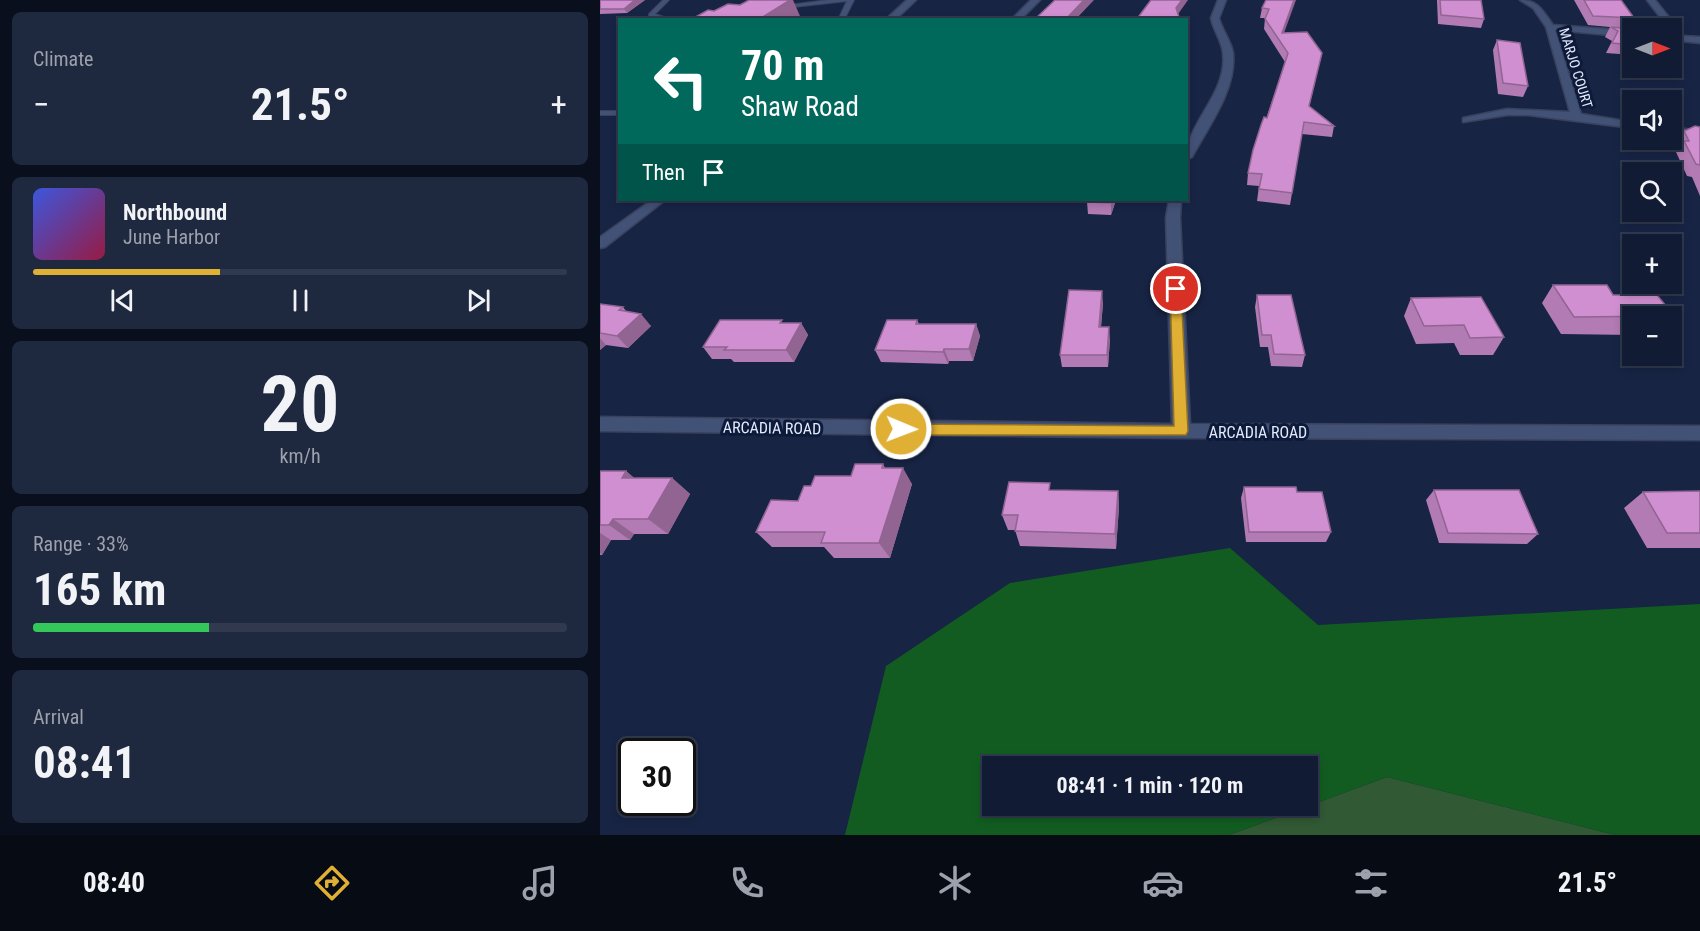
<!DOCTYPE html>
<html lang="en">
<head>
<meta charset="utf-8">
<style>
  body { margin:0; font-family:"Roboto Condensed",sans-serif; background:#1e283f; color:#f1f3f6; height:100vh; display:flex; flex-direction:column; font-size:22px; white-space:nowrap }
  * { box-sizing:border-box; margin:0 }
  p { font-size:20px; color:#9ca1ac }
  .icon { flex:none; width:33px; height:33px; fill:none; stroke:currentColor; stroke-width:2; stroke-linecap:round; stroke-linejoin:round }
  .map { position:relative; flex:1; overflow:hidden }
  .drawer { display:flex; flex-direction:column; gap:12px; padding:12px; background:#090f1c; width:600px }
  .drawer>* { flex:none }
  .banner { position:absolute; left:18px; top:18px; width:570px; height:183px; border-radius:0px; box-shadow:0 3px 9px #0003,0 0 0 2px #30394e; background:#00695c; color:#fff; overflow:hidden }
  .needle { width:39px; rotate:90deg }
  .controls { position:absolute; left:1022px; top:18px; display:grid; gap:12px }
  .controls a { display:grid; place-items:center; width:60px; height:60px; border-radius:0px; background:#111b33; box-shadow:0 3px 9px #0003,0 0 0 2px #30394e; font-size:30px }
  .speed { position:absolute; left:18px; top:738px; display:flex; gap:12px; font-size:30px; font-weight:700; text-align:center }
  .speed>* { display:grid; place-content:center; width:78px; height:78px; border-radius:50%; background:#111b33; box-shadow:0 3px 9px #0003,0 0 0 2px #30394e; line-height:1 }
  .speed .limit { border:3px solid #111; border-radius:9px; background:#fff; color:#111 }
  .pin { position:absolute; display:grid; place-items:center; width:51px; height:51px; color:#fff; margin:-26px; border:3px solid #fff; border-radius:50%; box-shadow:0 2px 6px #0007 }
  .me { position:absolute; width:66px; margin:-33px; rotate:91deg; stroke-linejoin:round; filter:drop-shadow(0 0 4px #0008) }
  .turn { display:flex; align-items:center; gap:21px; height:126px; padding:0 24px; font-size:27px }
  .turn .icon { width:78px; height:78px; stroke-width:2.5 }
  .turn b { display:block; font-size:42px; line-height:51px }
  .then { display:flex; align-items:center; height:57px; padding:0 24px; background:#0003; gap:12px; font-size:22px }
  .big { font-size:45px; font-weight:700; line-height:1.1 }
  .drawer .widget { flex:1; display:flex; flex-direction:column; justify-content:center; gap:9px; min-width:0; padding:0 21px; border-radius:9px; background:#1e283f }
  .drawer .dial { align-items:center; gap:0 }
  .dial b { font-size:78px; line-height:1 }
  .song { display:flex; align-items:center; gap:18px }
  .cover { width:72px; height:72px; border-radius:9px; background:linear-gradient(135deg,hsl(230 70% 55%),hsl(340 70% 35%)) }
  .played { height:6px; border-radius:3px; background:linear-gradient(90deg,#e0b034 35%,#30394e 35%) }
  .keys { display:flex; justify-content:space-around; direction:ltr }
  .heat { display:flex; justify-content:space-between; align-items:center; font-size:33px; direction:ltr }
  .charge { height:9px; border-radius:4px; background:linear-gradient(90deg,#34c759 33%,#30394e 0) }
  .trip { position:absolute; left:382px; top:756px; width:336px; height:60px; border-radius:0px; background:#111b33; box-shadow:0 3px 9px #0003,0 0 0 2px #30394e; font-weight:700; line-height:60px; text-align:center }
  .dock { display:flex; height:96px; justify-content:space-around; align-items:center; background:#070b14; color:#9ca1ac }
  .dock .icon { width:42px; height:42px }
  .dock .on { color:#e0b034 }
  .dock b { font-size:27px; color:#f1f3f6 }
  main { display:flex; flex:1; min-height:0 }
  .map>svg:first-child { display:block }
  .green { fill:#305934 }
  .forest { fill:#125c21; fill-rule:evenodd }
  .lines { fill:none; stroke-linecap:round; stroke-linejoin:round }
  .lane-casing { stroke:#39415c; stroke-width:2 }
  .street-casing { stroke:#39415c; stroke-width:3 }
  .secondary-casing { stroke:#39415c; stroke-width:3 }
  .lane { fill:#425176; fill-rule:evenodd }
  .street { fill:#425176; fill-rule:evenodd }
  .secondary { fill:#425176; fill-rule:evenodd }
  .wall { fill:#b27bb3 }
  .shaded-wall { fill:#916492 }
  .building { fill:#cf8fd0; stroke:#916492; stroke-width:1.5 }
  .route { fill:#e0b034; stroke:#927222; stroke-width:1.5 }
  .labels { text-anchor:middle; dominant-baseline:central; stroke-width:6; stroke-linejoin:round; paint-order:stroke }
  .far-street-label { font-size:14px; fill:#e2eafc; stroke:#0e1a3a }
  .street-label { font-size:16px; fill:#e2eafc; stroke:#0e1a3a }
</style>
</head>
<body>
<main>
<section class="drawer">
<div class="widget"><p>Climate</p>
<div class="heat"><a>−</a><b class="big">21.5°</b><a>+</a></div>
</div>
<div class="widget">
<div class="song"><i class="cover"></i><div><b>Northbound</b><p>June Harbor</p></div></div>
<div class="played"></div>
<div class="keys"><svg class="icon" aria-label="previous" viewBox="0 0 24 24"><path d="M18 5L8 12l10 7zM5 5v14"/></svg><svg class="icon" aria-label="pause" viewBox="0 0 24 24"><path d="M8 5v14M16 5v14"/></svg><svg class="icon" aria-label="next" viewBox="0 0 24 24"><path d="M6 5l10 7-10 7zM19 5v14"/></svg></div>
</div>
<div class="widget dial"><b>20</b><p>km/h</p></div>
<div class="widget"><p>Range · 33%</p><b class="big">165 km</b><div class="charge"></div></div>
<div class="widget"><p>Arrival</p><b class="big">08:41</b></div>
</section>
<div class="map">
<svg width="1100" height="835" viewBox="0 0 1100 835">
  <rect width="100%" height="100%" fill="#172444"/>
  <polygon class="green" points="787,777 1015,835 629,835"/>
  <path class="forest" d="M630,548L718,625L1100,604V835H1015L787,777L629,835H245L286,666L410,583ZM708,766V806H393V766Z"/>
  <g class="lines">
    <defs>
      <g id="lane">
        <polygon points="63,0 69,0 55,14 64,17 64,19 49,16 49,14"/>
        <polygon points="228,0 254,0 244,20 238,20 247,1 176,9 173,7"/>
        <rect x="0" y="111" width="20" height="4"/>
      </g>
      <g id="street">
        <polygon points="431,0 440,0 420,20 411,20"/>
        <path d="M618,0H626L619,18C622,30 631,41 633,53C637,89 608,127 592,157L586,160C586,122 628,94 623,53C622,41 613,30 611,18Z"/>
        <path d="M920,0C938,0 943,11 953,25L1032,31V37L955,30L981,114L1032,122V128L928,115H907L863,122V118L907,109L970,112L946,27L933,8Z"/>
        <polygon points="1047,0 1055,0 1084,36 1100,37 1100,43 1071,40 1071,34 1074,35"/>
        <polygon points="1071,127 1100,131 1100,137 1071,133"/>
        <polygon points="569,200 581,200 580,218 590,424 1100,426 1100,440 581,438 0,431 0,417 572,424 566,218"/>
      </g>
      <g id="secondary">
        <polygon points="307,0 316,0 295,20 285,20"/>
        <polygon points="52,200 65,200 5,247 0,248 0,237"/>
      </g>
    </defs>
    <use href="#lane" class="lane-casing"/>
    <use href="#street" class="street-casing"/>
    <use href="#secondary" class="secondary-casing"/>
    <use href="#lane" class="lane"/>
    <use href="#street" class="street"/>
    <use href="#secondary" class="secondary"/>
  </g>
  <g class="wall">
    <polygon points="0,0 45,0 27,13 0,14"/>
    <polygon points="666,0 684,33 722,53 709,107 734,126 732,137 702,134 690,205 657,201 659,186 647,185 648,173 685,62 664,29 665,18 660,18 662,8"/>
    <polygon points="837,0 881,0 884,19 881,28 838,24"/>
    <polygon points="974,0 1021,0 1034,18 1028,28 1032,29 1032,55 1006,53 1012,41 1005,37 1010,27 988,25"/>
    <polygon points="897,40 928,86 923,97 898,94 893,50"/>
    <polygon points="1100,127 1100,196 1092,177 1087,176 1076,152 1079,148 1076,142 1084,131"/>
    <polygon points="488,200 516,200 511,215 488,214 487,202"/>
    <polygon points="953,285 1013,295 1076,318 1071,323 1071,316 1032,316 1032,335 961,334 942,303"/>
    <polygon points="657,295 705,355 702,367 671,366 668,347 660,347 655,307"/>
    <polygon points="811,298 904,337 893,355 860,355 854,343 816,344 804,316"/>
    <polygon points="503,303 501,327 510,339 508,367 462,367 460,355"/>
    <polygon points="0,304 23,307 26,311 51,326 28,348 6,345 0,350"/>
    <polygon points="317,320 319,324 376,324 380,336 373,361 349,361 348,364 281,362 275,350"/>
    <polygon points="183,323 201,323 208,335 194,362 134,362 131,359 112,359 103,347"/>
    <polygon points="283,464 285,468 312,484 290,558 234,558 224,547 172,547 156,532 198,501 211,486 251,476"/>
    <polygon points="0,471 26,471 34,478 72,478 90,494 68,534 34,534 30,540 11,540 2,555 0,555"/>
    <polygon points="644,487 731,532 726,542 646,542 641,498"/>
    <polygon points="451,490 518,491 519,507 516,549 420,546 415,530 408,530 402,515"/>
    <polygon points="834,490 938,534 927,544 839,543 826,500"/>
    <polygon points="1100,491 1100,548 1047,548 1024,508 1043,492"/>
  </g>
  <g class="shaded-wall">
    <polygon points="35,0 45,0 27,13 24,9"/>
    <polygon points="190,0 193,0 200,16 195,20 158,20"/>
    <polygon points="484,0 494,0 475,20 465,20"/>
    <polygon points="582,0 588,0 576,17 576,8"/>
    <polygon points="694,0 696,0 680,44 682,33"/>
    <polygon points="589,47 589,57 586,64 586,55"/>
    <polygon points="512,200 516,200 511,215 511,203"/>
    <polygon points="502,291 503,303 500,339 499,327"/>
    <polygon points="41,314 51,326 28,348 17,336"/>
    <polygon points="201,323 208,335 194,362 186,350"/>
    <polygon points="376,324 380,336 373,361 369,349"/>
    <polygon points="509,327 510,339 508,367 507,355"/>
    <polygon points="0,338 6,345 0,350"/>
    <polygon points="344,349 349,361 348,364 343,352"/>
    <polygon points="303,468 312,484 290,558 279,543"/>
    <polygon points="26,471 46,488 22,478"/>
    <polygon points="72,478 90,494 68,534 48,519"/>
    <polygon points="518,491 519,507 516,549 515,534"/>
    <polygon points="13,519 34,534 30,540 9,525"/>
    <polygon points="0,533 11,540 2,555 0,553"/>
  </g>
  <g class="building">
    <polygon points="0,0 35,0 24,9 0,9"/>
    <polygon points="149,0 190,0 158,20 90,20 108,10 114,11 128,4 140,5"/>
    <polygon points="455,0 484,0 465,20 434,20"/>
    <polygon points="551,0 582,0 576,8 580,20 536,20"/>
    <polygon points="666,0 694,0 682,33 707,32 722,53 709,106 734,126 704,122 692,193 659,189 662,174 648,173 653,150 661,125 664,117 667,118 688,53 665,19 669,9 662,8"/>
    <polygon points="840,0 881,0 884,19 841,15"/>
    <polygon points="984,0 1021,0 1034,18 993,16"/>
    <polygon points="1011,27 1032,29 1032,45 1012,43 1018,31"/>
    <polygon points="586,38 589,47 586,55"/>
    <polygon points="897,40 920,43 928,86 903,83"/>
    <polygon points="1095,126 1100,127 1100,165 1096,164 1084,141 1089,141 1084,131"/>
    <polygon points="488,200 512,200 511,203 487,202"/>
    <polygon points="953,285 1007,285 1013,295 1057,295 1076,318 1071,318 1071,316 974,317"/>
    <polygon points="469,290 502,291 499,327 509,327 507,355 460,355"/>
    <polygon points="657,295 691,295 705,355 674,354 671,335 662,335"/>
    <polygon points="881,297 904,337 870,338 864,325 824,326 811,298"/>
    <polygon points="0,304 23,307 19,310 41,314 17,336 0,333"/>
    <polygon points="120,320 182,320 180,323 201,323 186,350 124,350 127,347 103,347"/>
    <polygon points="287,320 317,320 316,324 376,324 369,349 344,349 343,352 275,350"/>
    <polygon points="255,464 283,464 282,468 303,468 279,543 221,543 225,532 156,532 171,500 198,501 204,486 211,486 215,476 251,476"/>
    <polygon points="0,471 26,471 22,478 72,478 48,519 13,519 9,525 0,525"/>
    <polygon points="409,482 450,483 449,490 518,491 515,534 415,531 418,515 402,515"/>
    <polygon points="644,487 696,487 697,492 722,492 731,532 649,532"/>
    <polygon points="834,490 919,490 938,534 848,533"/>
    <polygon points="1100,491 1100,533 1067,533 1043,492"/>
  </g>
  <polygon class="route" points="576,286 581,289 588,431 586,435 301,435 294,429 301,424 574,426 570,289"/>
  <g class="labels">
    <g class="far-street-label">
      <text transform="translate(976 68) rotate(73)">MARJO COURT</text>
    </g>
    <g class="street-label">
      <text transform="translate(172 428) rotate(1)">ARCADIA ROAD</text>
      <text x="658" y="432">ARCADIA ROAD</text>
    </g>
  </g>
</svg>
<div class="controls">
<a><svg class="needle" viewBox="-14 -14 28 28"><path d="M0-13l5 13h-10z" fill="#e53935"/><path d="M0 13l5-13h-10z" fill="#9ca1ac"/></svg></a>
<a><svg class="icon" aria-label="sound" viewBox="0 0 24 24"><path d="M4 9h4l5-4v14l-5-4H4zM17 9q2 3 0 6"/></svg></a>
<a><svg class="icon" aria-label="search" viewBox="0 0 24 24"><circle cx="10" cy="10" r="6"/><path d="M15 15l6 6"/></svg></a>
<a>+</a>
<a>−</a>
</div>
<div class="speed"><div class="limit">30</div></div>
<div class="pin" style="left:576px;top:289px;background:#d93025"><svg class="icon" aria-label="arrive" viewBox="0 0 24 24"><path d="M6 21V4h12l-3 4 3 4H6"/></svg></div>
<svg class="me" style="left:301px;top:429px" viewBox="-20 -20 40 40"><circle r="17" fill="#e0b034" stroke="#fff" stroke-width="3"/><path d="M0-11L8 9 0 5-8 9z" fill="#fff"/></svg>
<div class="trip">08:41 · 1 min · 120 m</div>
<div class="banner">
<div class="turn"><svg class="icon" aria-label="left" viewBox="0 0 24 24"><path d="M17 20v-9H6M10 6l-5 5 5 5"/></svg><div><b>70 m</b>Shaw Road</div></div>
<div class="then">Then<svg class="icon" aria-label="arrive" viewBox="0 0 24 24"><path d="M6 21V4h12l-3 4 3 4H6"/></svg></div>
</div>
</div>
</main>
<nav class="dock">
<b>08:40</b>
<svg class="icon on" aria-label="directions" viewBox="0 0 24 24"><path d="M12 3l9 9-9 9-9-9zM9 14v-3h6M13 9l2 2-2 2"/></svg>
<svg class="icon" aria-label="music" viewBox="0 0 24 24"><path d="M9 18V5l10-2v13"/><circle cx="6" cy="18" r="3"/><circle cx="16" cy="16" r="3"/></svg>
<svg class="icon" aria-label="phone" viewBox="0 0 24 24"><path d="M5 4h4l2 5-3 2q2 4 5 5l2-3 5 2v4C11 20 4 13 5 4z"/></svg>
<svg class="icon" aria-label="climate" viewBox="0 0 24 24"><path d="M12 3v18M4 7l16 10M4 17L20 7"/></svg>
<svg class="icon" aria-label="car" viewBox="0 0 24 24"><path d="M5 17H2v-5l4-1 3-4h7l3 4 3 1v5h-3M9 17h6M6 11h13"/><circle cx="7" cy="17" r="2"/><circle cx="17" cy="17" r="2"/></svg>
<svg class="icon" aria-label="filters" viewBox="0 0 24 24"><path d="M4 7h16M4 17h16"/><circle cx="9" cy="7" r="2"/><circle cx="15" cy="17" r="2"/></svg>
<b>21.5°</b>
</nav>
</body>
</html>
